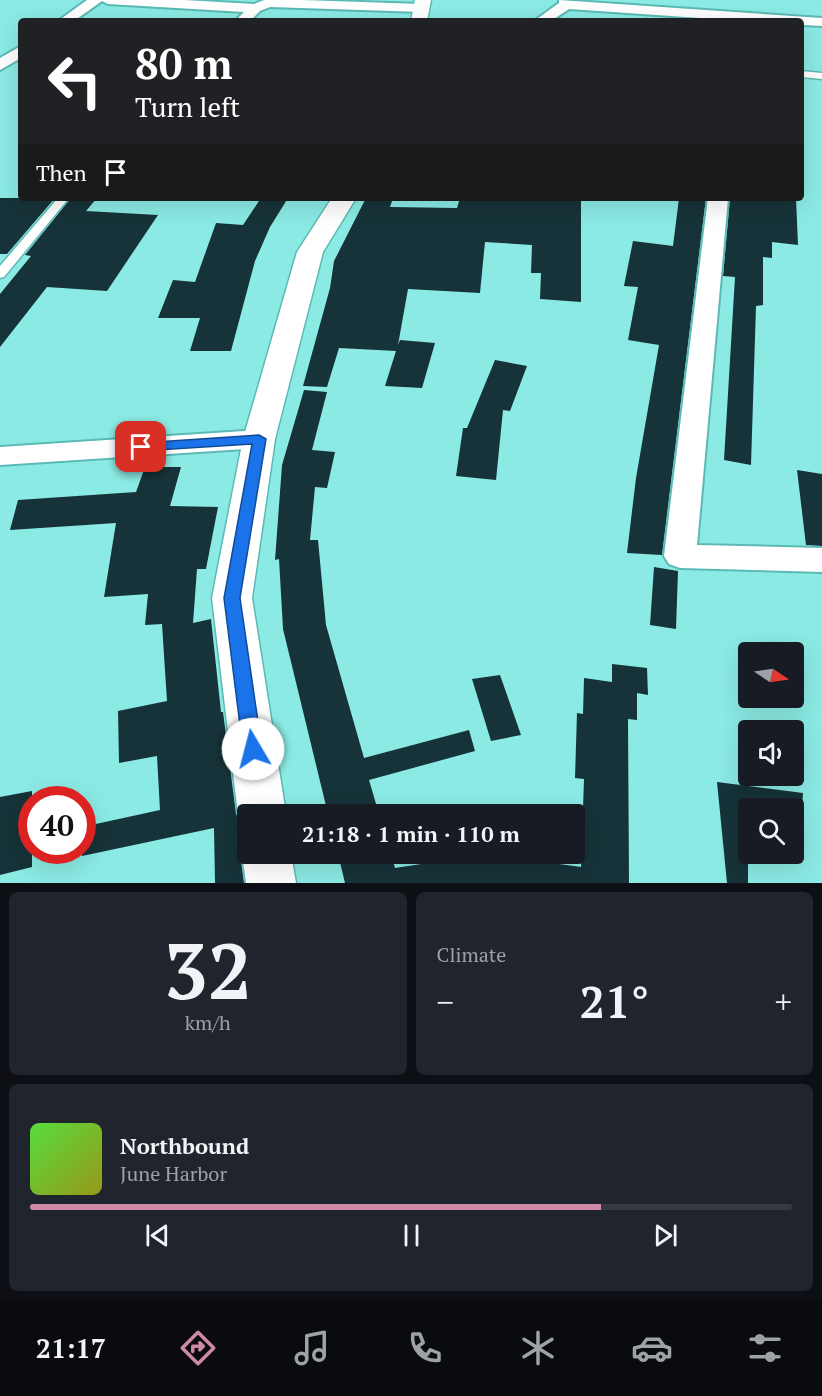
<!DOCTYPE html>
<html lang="en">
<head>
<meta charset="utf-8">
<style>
  body { margin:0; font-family:"PT Serif",serif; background:#20242c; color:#f1f3f6; height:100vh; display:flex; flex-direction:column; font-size:22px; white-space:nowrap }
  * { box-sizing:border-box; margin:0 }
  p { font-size:20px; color:#9ea1a6 }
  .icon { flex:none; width:33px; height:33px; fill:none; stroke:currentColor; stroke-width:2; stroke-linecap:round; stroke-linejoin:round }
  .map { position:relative; height:883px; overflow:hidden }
  .details { display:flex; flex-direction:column; gap:9px; padding:9px; background:#0d0f14; flex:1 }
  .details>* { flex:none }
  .banner { position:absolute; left:18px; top:18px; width:786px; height:183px; border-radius:6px; box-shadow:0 6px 24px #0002; background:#202124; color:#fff; overflow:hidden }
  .needle { width:39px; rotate:103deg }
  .tools { position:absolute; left:738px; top:642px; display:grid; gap:12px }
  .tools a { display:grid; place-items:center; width:66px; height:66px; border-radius:6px; background:#171b24; box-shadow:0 6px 24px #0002; font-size:30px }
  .speed { position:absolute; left:18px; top:786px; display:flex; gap:12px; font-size:30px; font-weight:700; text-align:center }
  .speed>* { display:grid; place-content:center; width:78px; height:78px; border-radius:50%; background:#171b24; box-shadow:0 6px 24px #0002; line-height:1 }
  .speed .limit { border:9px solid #d22; background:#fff; color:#111 }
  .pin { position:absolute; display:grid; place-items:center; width:51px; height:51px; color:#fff; margin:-26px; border-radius:12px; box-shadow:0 3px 9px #0006 }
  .me { position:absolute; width:66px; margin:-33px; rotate:352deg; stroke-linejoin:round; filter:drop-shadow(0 0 4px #0008) }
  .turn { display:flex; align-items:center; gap:21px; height:126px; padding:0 18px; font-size:27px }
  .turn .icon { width:78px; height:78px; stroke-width:2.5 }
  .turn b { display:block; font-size:42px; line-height:51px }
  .then { display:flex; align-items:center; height:57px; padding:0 18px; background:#0003; gap:12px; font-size:22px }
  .big { font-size:45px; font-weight:800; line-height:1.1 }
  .details .tile { flex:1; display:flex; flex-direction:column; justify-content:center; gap:9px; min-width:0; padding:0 21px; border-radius:9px; background:#20242c }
  .details .dial { align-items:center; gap:0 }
  .dial b { font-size:78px; line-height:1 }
  .song { display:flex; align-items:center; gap:18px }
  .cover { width:72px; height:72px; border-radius:9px; background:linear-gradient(135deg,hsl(110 70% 55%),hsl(60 70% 35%)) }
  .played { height:6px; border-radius:3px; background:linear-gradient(90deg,#ce8aa4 75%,#363941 75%) }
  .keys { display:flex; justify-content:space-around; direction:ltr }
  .heat { display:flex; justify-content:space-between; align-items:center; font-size:33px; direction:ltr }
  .details .tiles { flex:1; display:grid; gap:9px; grid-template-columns:1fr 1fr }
  .tile:last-child { grid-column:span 2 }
  .trip { position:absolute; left:237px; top:804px; width:348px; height:60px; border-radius:6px; background:#171b24; box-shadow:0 6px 24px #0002; font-weight:800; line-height:60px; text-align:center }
  .dock { display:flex; height:96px; justify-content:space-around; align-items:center; background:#090b0e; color:#9ea1a6 }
  .dock .icon { width:42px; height:42px }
  .dock .on { color:#ce8aa4 }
  .dock b { font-size:27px; color:#f1f3f6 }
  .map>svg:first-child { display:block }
  .building { fill:#163339 }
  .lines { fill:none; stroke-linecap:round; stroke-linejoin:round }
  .service-casing { stroke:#5bbab5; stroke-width:3 }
  .minor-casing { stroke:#5bbab5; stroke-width:4 }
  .tertiary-casing { stroke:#5bbab5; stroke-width:3 }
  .service { fill:#fff; fill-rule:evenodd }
  .minor { fill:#fff; fill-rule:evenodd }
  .tertiary { fill:#fff; fill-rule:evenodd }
  .route { fill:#1a73e8; stroke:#114b97; stroke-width:1.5 }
</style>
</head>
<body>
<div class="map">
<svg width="822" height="883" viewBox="0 0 822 883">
  <rect width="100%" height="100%" fill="#8beae4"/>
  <g class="building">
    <polygon points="0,198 55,198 7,254 0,254"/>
    <polygon points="71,198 97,198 86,211 158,215 107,291 47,287 0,347 0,294 31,256 25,255"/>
    <polygon points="261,198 288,198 270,227 255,261 231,351 190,351 200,318 158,318 173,280 195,282 216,223 243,225"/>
    <polygon points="366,198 393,198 390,207 457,208 460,198 581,198 581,302 540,299 541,273 531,273 532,245 485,242 480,293 408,289 398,345 400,340 435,343 422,388 385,386 396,351 339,348 327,387 303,386 330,288 334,261"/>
    <polygon points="679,198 706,198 662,555 627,553 636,478 659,345 628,340 638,287 624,286 633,241 673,246"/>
    <polygon points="730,198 796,198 798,245 772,242 772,258 763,257 763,305 756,306 751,465 724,460 735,277 723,276"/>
    <polygon points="495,360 527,366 510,411 503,410 496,480 456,476 463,428 467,428"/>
    <polygon points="304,390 327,392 312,450 335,452 327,488 315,487 310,540 318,540 326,625 364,758 469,730 475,751 369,780 379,814 328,814 283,629 279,559 275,560 282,465"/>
    <polygon points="145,467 181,467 170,506 218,507 206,569 197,569 193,623 211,619 221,712 223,712 236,814 242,825 243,846 240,854 244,883 215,883 214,828 82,856 82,827 160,810 157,756 119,763 118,711 167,701 162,624 145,625 148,594 104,597 116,523 10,530 18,500 136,492"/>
    <polygon points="797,470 822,474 822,546 806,545"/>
    <polygon points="654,567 678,571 676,629 650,625"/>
    <polygon points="612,664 647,668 648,695 637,693 637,720 628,719 629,883 345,883 338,854 391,854 395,868 487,854 581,867 584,779 575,778 577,713 583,714 584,678 612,682"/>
    <polygon points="500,675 521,735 491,741 472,679"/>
    <polygon points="717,782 803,793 802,808 748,808 748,883 727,883"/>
    <polygon points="32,791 32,867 0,875 0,797"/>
  </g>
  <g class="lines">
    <defs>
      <g id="service">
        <polygon points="801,71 822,73 822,79 801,77"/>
        <polygon points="58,198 69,198 4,277 0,278 0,266"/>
      </g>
      <g id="minor">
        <polygon points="87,0 184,0 254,4 264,0 302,0 421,4 428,8 421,12 270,7 260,11 250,21 235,21 244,12 108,4 102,1 74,21 58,21"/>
        <polygon points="559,0 822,18 822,26 801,25 801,21 743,21 569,9 551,21 534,21 559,3"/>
        <polygon points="21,46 21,58 0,70 0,58"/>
        <polygon points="708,198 728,198 697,545 822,548 822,572 680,568 669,564 664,556"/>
        <polygon points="259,430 269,433 273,439 269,445 259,448 0,465 0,447"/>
      </g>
      <g id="tertiary">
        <polygon points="415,0 431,0 427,21 411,21"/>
        <polygon points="332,198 356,198 323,252 275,439 252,598 286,814 248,814 248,830 238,814 212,598 243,439 297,252"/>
        <polygon points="248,842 248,854 291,854 296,883 246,883 242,854"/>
      </g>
    </defs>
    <use href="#service" class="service-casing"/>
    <use href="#minor" class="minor-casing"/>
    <use href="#tertiary" class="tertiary-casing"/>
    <use href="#service" class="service"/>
    <use href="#minor" class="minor"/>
    <use href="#tertiary" class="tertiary"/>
  </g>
  <polygon class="route" points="259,435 266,439 240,598 262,749 259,755 253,758 246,755 243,749 224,598 252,444 141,451 135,447 141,443"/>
</svg>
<div class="tools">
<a><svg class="needle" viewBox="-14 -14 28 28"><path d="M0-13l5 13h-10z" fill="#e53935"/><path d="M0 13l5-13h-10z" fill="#9ea1a6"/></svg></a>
<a><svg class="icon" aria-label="sound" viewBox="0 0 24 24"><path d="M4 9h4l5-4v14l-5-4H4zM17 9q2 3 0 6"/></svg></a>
<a><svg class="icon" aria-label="search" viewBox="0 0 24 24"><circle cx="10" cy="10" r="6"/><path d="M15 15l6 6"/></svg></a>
</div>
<div class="speed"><div class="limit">40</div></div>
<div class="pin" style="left:141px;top:447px;background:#d93025"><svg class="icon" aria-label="arrive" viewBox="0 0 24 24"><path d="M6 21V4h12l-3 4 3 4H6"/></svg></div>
<svg class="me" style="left:253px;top:749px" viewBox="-20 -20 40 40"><circle r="19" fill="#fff"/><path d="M0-13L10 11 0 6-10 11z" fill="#1a73e8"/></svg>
<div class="trip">21:18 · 1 min · 110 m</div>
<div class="banner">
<div class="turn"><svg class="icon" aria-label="left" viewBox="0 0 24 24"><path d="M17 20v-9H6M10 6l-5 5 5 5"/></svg><div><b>80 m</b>Turn left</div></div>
<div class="then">Then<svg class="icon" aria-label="arrive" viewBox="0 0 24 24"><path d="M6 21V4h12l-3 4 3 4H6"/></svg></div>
</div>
</div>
<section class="details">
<div class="tiles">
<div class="tile dial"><b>32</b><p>km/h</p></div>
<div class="tile"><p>Climate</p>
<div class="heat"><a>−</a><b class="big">21°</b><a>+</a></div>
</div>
<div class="tile">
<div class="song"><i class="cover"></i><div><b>Northbound</b><p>June Harbor</p></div></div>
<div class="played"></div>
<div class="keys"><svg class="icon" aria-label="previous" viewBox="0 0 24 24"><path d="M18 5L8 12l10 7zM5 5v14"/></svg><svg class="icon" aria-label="pause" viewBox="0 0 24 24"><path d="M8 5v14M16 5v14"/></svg><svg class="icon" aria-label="next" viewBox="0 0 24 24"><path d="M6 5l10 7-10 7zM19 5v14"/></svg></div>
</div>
</div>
</section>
<nav class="dock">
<b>21:17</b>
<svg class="icon on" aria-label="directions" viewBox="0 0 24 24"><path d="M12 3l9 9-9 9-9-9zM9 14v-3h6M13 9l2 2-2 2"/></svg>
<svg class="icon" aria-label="music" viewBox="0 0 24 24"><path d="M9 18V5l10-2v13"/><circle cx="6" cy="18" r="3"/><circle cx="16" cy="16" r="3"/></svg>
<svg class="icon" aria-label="phone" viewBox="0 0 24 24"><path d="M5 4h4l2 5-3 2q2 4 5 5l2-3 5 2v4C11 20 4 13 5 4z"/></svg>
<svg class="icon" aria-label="climate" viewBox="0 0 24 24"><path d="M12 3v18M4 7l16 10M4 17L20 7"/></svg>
<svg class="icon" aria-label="car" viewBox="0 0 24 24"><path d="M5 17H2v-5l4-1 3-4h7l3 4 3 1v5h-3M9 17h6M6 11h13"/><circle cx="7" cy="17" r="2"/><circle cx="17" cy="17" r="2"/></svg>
<svg class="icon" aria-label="filters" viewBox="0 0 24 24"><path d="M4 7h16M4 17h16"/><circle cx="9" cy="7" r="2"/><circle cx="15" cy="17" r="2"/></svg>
</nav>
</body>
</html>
